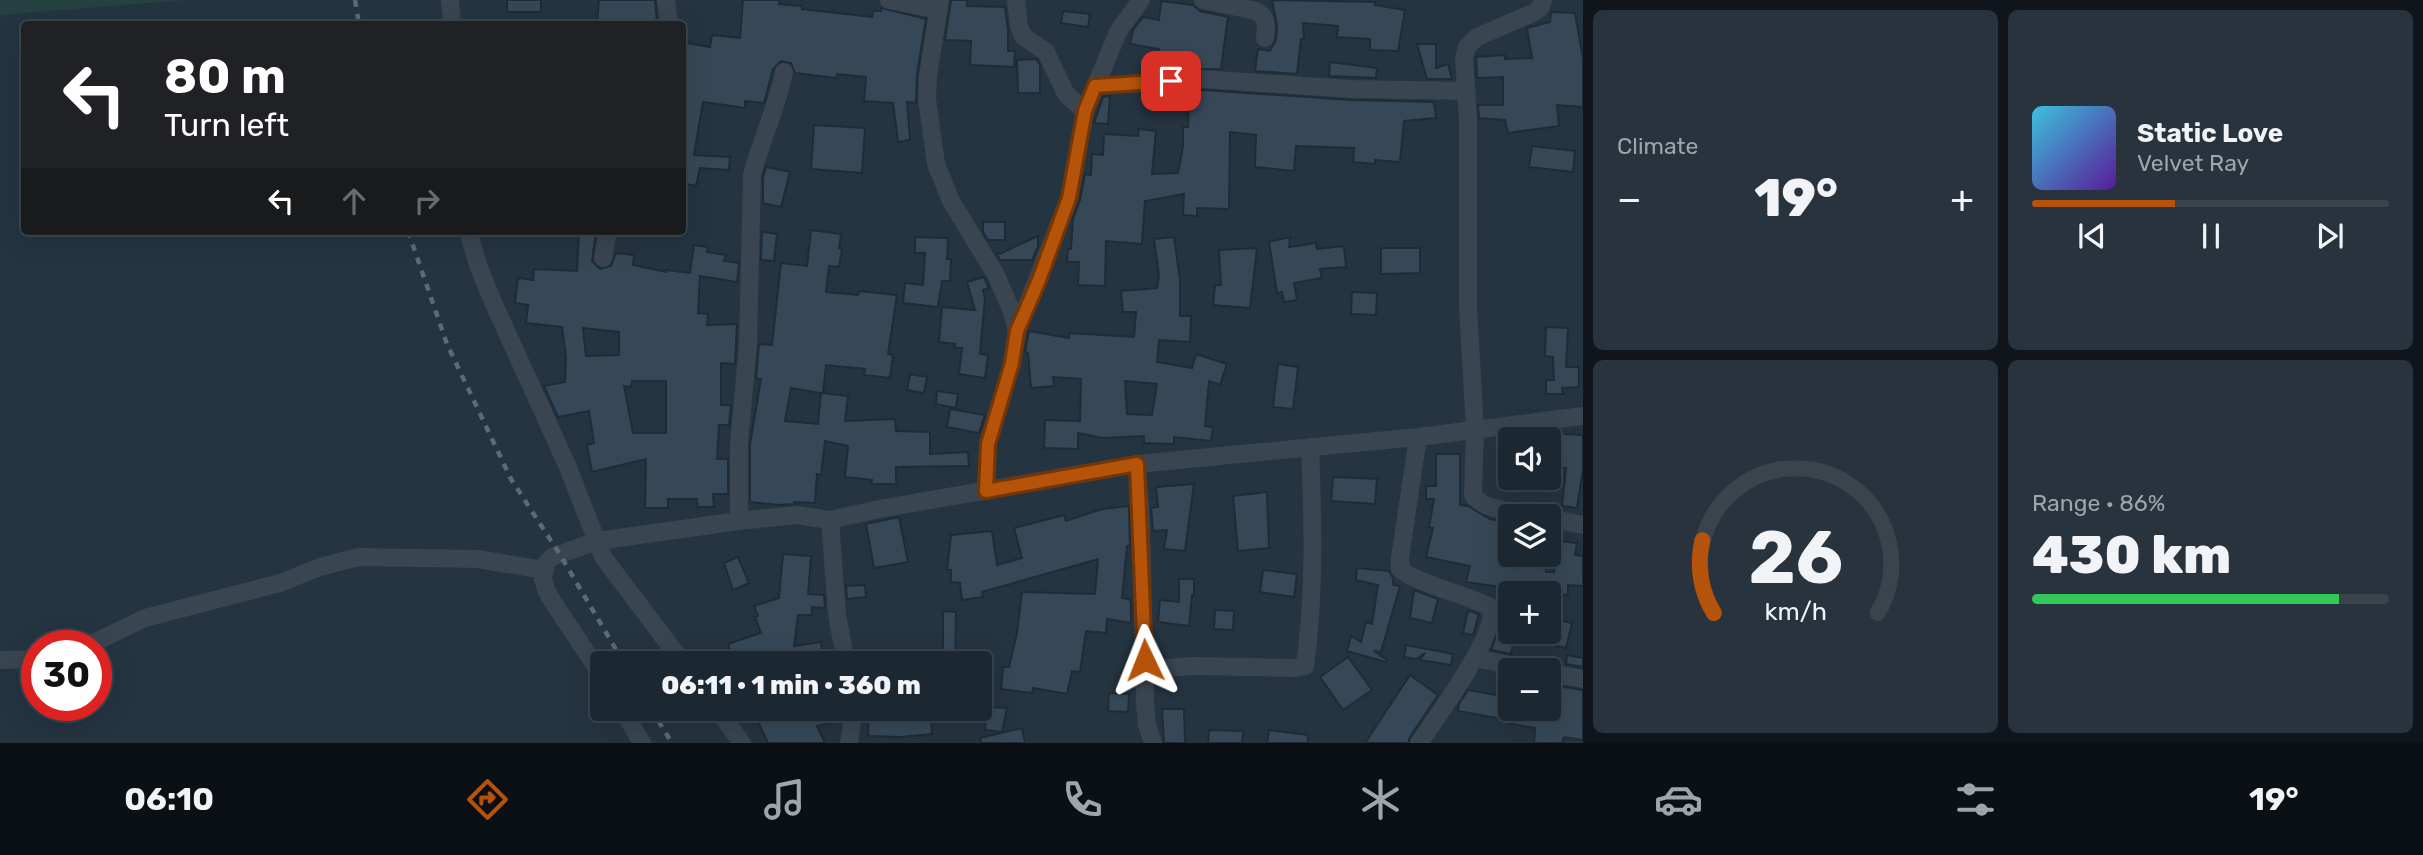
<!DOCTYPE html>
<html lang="en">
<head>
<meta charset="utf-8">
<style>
  body { margin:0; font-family:Rubik,sans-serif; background:#28333d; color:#f1f3f6; height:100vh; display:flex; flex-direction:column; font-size:26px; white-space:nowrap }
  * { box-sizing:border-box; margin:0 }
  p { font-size:23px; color:#a0a5ab }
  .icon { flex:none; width:38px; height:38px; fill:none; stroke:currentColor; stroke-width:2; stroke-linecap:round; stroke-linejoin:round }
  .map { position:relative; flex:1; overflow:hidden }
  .drawer { display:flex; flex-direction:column; gap:10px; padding:10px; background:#0f151b; width:840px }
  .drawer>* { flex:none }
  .hud { position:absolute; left:21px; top:21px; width:665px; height:214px; border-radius:7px; box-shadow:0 7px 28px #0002,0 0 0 2px #39444d; background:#202124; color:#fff; overflow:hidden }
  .fabs { position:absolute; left:1498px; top:427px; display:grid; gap:14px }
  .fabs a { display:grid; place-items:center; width:63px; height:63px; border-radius:7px; background:#1b2731; box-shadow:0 7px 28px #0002,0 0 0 2px #39444d; font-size:35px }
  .speed { position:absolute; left:21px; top:630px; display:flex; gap:14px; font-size:35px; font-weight:700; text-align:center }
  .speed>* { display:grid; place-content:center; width:91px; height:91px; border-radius:50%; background:#1b2731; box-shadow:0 7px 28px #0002,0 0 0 2px #39444d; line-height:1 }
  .speed .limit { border:10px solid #d22; background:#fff; color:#111 }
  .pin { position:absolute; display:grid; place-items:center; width:60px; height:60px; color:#fff; margin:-30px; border-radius:14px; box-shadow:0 4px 10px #0006 }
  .me { position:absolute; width:77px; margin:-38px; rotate:358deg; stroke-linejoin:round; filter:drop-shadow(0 0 5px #0008) }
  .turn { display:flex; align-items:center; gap:24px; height:147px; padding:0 28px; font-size:32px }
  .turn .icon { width:91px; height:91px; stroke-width:2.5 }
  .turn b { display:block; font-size:49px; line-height:60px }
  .lanes { display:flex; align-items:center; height:66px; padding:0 28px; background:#0003; justify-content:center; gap:35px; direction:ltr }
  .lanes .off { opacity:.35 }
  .big { font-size:52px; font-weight:800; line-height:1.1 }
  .drawer .tile { flex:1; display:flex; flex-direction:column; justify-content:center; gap:10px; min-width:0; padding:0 24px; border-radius:10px; background:#28333d }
  .drawer .dial { align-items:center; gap:0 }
  .dial svg { height:182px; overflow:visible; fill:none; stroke:#39444d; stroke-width:7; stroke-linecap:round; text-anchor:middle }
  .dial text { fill:#f1f3f6; stroke:none }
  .song { display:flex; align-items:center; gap:21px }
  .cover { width:84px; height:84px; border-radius:10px; background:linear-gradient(135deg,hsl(190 70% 55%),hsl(270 70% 35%)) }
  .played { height:7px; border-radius:4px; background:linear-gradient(90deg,#b45309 40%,#39444d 40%) }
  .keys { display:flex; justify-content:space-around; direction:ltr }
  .heat { display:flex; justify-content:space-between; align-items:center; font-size:38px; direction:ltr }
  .charge { height:10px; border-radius:5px; background:linear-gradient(90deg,#34c759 86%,#39444d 0) }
  .drawer .tiles { flex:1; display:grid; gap:10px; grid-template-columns:repeat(2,1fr) }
  .trip { position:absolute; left:590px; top:651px; width:402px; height:70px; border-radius:7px; background:#1b2731; box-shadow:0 7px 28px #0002,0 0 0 2px #39444d; font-weight:800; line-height:70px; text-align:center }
  .menu { display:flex; height:112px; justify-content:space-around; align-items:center; background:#0b1014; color:#a0a5ab }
  .menu .icon { width:49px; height:49px }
  .menu .current { color:#b45309 }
  .menu b { font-size:32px; color:#f1f3f6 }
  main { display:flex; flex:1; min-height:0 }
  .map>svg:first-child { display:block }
  .green { fill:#264142 }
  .building { fill:#364857; stroke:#1f2c37; stroke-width:2; fill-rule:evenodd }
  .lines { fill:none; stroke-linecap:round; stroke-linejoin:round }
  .minor { stroke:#394550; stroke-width:18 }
  .rail { stroke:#5a6a77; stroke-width:4.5; stroke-dasharray:7 7; stroke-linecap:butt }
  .route-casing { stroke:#753606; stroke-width:18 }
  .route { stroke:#b45309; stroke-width:12 }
</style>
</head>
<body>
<main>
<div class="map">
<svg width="1583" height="743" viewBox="0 0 1583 743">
  <rect width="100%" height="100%" fill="#243441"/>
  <polygon class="green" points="0,0 186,0 0,15"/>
  <g class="building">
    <rect x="507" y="0" width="34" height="12"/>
    <polygon points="599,0 655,0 657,22 619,21 619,24 597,24"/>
    <polygon points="743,0 780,0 779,4 802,6 802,9 872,17 873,11 881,11 881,8 926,19 917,74 916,103 907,102 910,140 898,142 893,103 864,101 866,77 837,74 836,78 795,73 791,63 781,61 773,69 764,103 745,101 745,108 703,102 694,155 730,157 729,170 700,168 696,186 682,183 682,42 710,47 712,35 740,38"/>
    <polygon points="951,0 967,0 967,6 1005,7 1008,30 1008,51 1015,51 1014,67 970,65 971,41 945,40"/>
    <polygon points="1272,0 1375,2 1375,5 1405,10 1398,51 1370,50 1370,39 1337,37 1338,26 1303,23 1304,39 1301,39 1297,74 1255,71 1258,49 1270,51 1276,40 1277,25"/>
    <polygon points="1161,1 1193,5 1200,11 1228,17 1221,69 1160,70 1159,49 1130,44 1133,30 1143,17 1159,20"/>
    <polygon points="1063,11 1090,14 1088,27 1061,23"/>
    <polygon points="1551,12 1575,13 1583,59 1583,107 1557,105 1559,126 1508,133 1505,120 1479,118 1478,105 1503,105 1503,77 1477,78 1476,57 1505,55 1505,59 1532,58 1527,28 1550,22"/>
    <polygon points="1417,44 1436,44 1436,68 1448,64 1452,79 1427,79"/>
    <polygon points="1036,59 1040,65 1040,93 1018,93 1017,60"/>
    <polygon points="1330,62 1377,68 1376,78 1329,76"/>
    <polygon points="1203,90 1351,100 1434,102 1436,118 1404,121 1400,162 1375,160 1375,164 1353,162 1354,148 1296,146 1294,171 1255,167 1256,135 1230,132 1229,209 1197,208 1197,216 1183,215 1184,194 1145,201 1142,244 1106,241 1105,286 1078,285 1079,262 1067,262 1068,249 1071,249 1073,219 1080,200 1085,174 1091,175 1092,154 1103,155 1104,134 1138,136 1139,129 1156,131 1152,174 1178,173 1183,146 1183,127 1188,127 1189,91"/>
    <polygon points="1110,96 1108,124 1094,123 1103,97"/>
    <polygon points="814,125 865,128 862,173 811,169"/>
    <polygon points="1532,146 1575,151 1573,172 1529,167"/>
    <polygon points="766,167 790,172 781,207 763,203 763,177"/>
    <polygon points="983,222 1005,222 1005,240 988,240 983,232"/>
    <path d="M811,230L841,234L839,248L842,249L839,267L829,266L826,292L858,295L859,291L897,295L888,354L893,355L890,378L864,375L865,369L826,365L823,393L848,396L845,421L895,419L896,431L930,432V454L968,452L969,466L896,467V484H872V480L845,477L848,446L825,441L821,475L817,474L815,503L794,502V504L780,505L750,502V444L761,379H756L759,344L772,345L781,263L807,266ZM791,388L821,393L818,424L785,421Z"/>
    <path d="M579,231L596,232L592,261L600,269L611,266L616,253L634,255L633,265L666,272V270L690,273L694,245L708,247L707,252L726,255L724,261L739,263L737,282L700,276L698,313L708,314L707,325L737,324L735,364L721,363V405H731L729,425H719L717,459H728V494H713L714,507H697V499H668V508H645L646,459L592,472L587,445L594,443L589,411L558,417L544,386L565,382L566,357L562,327L526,323L528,305L515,303L518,278L533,280L534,269L577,271ZM583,328L619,332V355L586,356ZM632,381H666V433H633L624,386L631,387Z"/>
    <polygon points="762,232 777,234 774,261 761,260"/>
    <polygon points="1038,236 1038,247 1032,260 1000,260 997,255"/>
    <polygon points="915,237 948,238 947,259 951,259 950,281 942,281 938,307 903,303 905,283 923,285 925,253 915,253"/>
    <path d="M1174,237L1180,280V316H1191L1190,342L1159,340L1157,362L1192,368L1196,354L1227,364L1220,385L1209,381L1205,426L1213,427L1211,441L1174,437V444L1144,443V436L1102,438L1078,433V449L1044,448L1045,420L1080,421L1081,379L1053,377L1054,386L1031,388L1028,353L1025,352L1029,331L1069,338V333L1134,337L1136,312H1123L1121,291L1157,288L1159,275L1154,239ZM1125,381L1157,384L1152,415L1127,414Z"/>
    <polygon points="1290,237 1289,247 1316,243 1317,249 1344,246 1346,267 1320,269 1322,278 1294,283 1297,300 1284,302 1282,292 1277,293 1269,242"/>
    <polygon points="1257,248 1250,308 1213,305 1215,285 1221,285 1219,250"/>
    <polygon points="1381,248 1420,248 1420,273 1381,274"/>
    <polygon points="984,277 989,288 983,290 985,298 980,354 988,355 985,378 959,374 962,348 955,348 955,344 939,342 942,307 975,310 967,282"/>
    <polygon points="1352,292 1377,293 1376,315 1351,314"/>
    <polygon points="1546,327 1568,328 1566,367 1579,367 1579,387 1562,388 1563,394 1546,394 1546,380 1554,380 1553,357 1545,356"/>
    <polygon points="1278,364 1298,367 1293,409 1273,407"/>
    <polygon points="910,374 927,377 924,393 907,390"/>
    <polygon points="937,391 958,394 956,408 936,404"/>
    <polygon points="950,409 985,415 979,433 947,427"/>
    <polygon points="1549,433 1583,435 1583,469 1577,508 1562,506 1566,468 1555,467 1556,452 1549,453"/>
    <polygon points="1436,454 1460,454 1460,505 1468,506 1490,519 1510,523 1510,555 1545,555 1546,572 1554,572 1558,541 1577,543 1575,555 1583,556 1583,586 1568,585 1568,595 1507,591 1508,588 1466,582 1470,566 1426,557 1433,528 1429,527 1434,499 1426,499 1426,486 1436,486"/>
    <polygon points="1333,477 1377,479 1375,504 1331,501"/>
    <polygon points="1194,484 1185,551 1164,549 1167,530 1153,531 1151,508 1158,507 1156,487"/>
    <polygon points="1267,492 1269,548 1238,551 1233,496"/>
    <polygon points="1129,506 1130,546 1127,546 1122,598 1131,600 1131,623 1107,619 1106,633 1086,631 1080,672 1072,671 1067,694 1033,688 1032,693 1001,689 1003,667 1009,667 1017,633 1022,592 1095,594 1098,559 982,592 983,597 962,600 960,583 951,582 951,570 947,570 951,535 992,531 997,565 1022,558 1014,528 1064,515 1066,521 1102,509"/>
    <polygon points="899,517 908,562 874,568 866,524"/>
    <polygon points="783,554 811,556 808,594 824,595 825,608 812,607 812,615 798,615 794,646 821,642 824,663 734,663 728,644 761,633 755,617 758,616 754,606 779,598"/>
    <polygon points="738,557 749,583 733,590 724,563"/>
    <polygon points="1357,568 1389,571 1393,578 1393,585 1400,586 1381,652 1374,651 1387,660 1386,662 1347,651 1351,636 1361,642 1366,622 1372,624 1378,585 1356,580"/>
    <polygon points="1263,570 1297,574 1294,597 1260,592"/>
    <polygon points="1179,579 1194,579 1194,595 1192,595 1189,626 1158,622 1160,600 1179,602"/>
    <polygon points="865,585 866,597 847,599 846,586"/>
    <polygon points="1414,590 1438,599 1432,623 1410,618"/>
    <polygon points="1215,610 1234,611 1233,630 1214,629"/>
    <polygon points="943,611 956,612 955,663 936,663 936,650 943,651"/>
    <polygon points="1468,611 1479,614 1473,635 1463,633"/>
    <polygon points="1502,618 1510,620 1510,632 1549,632 1549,618 1572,623 1566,648 1515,637 1515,635 1511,654 1491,650"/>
    <polygon points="1406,645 1453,654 1451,665 1420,660 1425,653 1416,659 1404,657"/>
    <polygon points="1567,655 1583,658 1583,667 1566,664"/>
    <polygon points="1348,657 1372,690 1343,710 1320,677"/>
    <polygon points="1499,674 1510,677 1510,709 1549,709 1551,685 1583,690 1583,740 1564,737 1562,743 1534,743 1535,728 1507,723 1508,720 1458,711 1459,704 1468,690 1496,695"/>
    <polygon points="1410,675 1438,695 1410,737 1408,743 1365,743"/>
    <polygon points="1109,693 1129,694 1128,712 1108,711"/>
    <polygon points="987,707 1007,708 1002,732 985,730"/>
    <polygon points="752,709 843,709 841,721 817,726 825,743 768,743"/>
    <polygon points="869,709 902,711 902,719 931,717 932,734 901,737 868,736"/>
    <polygon points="1162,709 1184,709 1185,743 1164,743"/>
    <polygon points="1022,728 1025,743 981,743 980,738"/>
    <polygon points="1209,730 1243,731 1242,743 1208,743"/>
    <polygon points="1269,730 1308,735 1308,743 1267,743"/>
  </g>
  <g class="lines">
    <g class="minor">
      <polyline points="450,0 452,24"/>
      <polyline points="666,0 669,24"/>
      <polyline points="889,0 939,10"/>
      <polyline points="940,0 928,76 927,99 936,164 951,201 996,275 1012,312 1017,331 1012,363 988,444 986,491"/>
      <polyline points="1016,0 1019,26 1023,36 1046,52 1066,94 1085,111"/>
      <path d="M1203,0L1256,11C1268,17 1266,26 1265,38"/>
      <polyline points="1095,86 1203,79 1351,89 1467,91"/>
      <polyline points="468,231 478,265 493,302 567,465 603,557 683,663"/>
      <polyline points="603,258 608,231"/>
      <polyline points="1017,331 1069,198 1085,111 1119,30 1141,0"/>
      <path d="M1418,437L1400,558V569C1415,583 1468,595 1490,607C1501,631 1435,719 1419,743"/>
      <polyline points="1137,464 1141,522 1145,702 1147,725 1153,743"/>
      <path d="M1541,516C1522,513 1483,511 1473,495L1475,430L1468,307V119L1464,58L1467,47L1477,37L1535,12L1540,8L1543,0"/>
      <polyline points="1549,518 1583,525"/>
      <polyline points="830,520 837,614 846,663"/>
      <path d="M739,521V443L748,344L752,175C761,140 777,108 784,72"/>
      <polyline points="87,646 145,618 280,583 320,567 358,557 478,559 544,570"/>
      <polyline points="1475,658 1536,670"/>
      <polyline points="0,660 37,659"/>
      <path d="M1144,670L1192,666L1294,668L1305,666C1315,593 1313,521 1310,447"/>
      <polyline points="1549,673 1583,679"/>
      <polyline points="602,676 555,605 547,592 543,579 546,563 552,557 597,541 739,521 796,515 830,520 879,509 1137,464 1418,437 1583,416"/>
      <polyline points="622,709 642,743"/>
      <polyline points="717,709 742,743"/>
      <polyline points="849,743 854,709"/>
    </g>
    <g class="rail">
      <polyline points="355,0 359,24"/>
      <polyline points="408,231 447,344 511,479 559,553 624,663"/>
      <polyline points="651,709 672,743"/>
    </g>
  </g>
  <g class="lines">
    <defs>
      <polyline id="route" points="1145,660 1137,464 986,491 988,444 1012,363 1017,331 1039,280 1069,198 1085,111 1095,86 1171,81"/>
    </defs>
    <use href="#route" class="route-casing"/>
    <use href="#route" class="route"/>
  </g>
</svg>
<div class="fabs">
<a><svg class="icon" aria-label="sound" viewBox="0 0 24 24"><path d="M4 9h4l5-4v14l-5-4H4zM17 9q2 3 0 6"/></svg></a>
<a><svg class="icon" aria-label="layers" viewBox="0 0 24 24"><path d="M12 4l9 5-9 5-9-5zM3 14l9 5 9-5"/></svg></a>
<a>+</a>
<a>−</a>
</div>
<div class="speed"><div class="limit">30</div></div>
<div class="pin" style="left:1171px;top:81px;background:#d93025"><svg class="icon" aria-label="arrive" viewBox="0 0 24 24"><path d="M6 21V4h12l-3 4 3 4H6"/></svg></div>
<svg class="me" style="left:1145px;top:660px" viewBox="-20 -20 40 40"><path d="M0-17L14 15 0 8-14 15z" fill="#b45309" stroke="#fff" stroke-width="4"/></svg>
<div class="trip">06:11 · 1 min · 360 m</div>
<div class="hud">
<div class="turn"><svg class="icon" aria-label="left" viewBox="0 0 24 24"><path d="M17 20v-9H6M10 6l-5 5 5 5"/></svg><div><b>80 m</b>Turn left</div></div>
<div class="lanes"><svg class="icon" aria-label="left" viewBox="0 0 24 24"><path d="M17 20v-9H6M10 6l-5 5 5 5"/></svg><svg class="icon off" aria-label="ahead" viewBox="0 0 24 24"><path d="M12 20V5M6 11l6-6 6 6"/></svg><svg class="icon off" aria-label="right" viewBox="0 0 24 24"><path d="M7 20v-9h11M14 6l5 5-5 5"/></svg></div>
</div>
</div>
<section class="drawer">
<div class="tiles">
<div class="tile"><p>Climate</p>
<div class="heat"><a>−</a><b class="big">19°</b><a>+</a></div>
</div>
<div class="tile">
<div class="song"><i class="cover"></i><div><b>Static Love</b><p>Velvet Ray</p></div></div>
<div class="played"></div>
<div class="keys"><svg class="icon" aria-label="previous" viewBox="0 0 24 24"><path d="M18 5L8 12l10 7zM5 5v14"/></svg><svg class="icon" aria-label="pause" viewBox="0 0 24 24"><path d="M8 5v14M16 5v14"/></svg><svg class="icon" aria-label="next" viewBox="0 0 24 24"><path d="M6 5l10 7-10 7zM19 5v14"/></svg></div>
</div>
<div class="tile dial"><svg viewBox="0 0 100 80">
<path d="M14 69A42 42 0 1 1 86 69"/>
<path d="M14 69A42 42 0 0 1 9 37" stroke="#b45309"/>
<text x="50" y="56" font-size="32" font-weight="700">26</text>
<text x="50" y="72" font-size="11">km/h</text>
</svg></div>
<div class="tile"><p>Range · 86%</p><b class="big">430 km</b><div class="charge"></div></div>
</div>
</section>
</main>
<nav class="menu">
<b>06:10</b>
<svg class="icon current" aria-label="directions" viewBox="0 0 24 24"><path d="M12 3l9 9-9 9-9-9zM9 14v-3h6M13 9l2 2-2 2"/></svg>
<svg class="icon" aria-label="music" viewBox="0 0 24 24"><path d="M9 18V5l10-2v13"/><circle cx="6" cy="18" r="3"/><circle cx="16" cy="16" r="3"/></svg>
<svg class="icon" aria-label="phone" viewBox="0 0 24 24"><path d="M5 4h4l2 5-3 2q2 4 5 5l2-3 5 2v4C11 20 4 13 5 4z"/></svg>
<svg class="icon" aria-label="climate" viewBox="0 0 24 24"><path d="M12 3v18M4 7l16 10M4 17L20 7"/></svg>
<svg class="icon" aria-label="car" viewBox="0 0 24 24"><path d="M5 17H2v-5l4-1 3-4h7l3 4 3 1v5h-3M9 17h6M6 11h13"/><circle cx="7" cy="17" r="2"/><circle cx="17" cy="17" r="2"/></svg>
<svg class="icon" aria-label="filters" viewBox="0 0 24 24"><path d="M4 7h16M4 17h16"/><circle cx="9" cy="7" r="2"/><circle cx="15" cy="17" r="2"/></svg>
<b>19°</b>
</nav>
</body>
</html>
